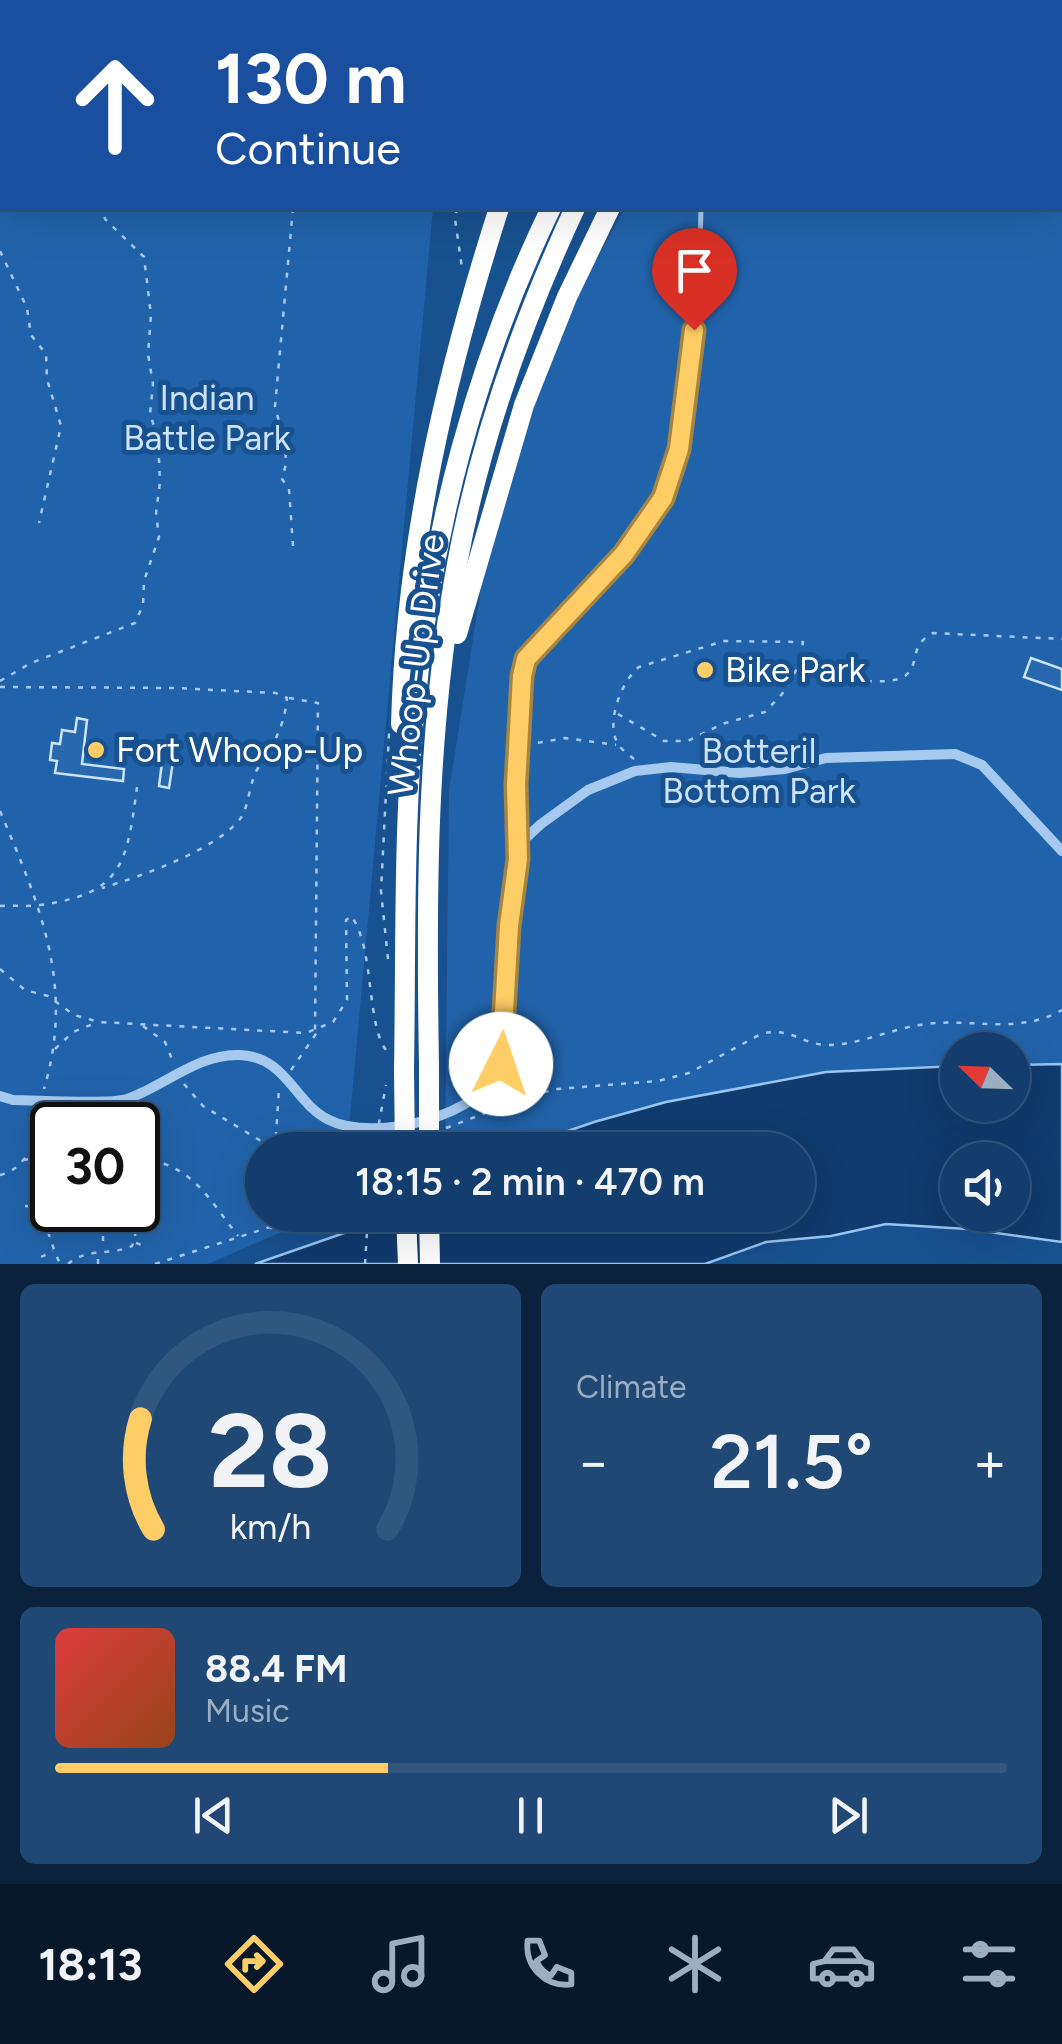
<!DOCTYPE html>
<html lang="en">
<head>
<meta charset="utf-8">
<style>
  body { margin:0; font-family:Figtree,sans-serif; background:#1f4874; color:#f1f3f6; height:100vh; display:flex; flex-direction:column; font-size:38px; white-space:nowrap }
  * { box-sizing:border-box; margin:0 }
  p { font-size:32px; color:#9caec2 }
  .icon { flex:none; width:55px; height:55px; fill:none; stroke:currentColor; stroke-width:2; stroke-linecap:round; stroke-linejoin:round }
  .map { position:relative; height:1264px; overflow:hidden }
  .side { display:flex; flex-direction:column; gap:20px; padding:20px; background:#0a223b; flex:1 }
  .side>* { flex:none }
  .guide { position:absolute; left:0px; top:0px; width:1062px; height:210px; box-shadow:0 10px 40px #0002,0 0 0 2px #31567f; background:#1a4fa0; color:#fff; overflow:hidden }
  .needle { width:65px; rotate:293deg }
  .fabs { position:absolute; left:940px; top:1032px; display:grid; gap:20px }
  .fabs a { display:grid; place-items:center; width:90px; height:90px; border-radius:50%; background:#123d6c; box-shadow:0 10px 40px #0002,0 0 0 2px #31567f; font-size:50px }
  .speed { position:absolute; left:30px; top:1102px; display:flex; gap:20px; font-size:50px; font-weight:700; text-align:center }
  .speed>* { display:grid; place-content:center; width:130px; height:130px; border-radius:50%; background:#123d6c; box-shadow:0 10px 40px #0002,0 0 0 2px #31567f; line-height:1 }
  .speed .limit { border:5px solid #111; border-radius:15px; background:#fff; color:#111 }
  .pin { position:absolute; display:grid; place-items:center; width:85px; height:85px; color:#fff; margin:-102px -42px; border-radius:50% 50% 50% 0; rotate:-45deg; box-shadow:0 0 10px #0007 }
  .pin .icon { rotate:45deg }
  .me { position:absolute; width:110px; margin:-55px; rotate:4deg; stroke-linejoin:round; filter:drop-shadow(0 0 8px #0008) }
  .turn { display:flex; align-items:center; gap:35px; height:210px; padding:0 50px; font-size:45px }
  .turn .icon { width:130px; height:130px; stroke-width:2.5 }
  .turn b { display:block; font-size:70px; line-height:85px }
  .big { font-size:75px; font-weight:600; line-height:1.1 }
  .side .widget { flex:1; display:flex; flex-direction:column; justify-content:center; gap:15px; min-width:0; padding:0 35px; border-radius:15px; background:#1f4874 }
  .side .dial { align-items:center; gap:0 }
  .dial svg { height:260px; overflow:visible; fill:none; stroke:#31567f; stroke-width:7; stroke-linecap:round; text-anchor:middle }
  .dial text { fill:#f1f3f6; stroke:none }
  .song { display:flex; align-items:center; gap:30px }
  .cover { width:120px; height:120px; border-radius:15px; background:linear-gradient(135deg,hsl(0 70% 55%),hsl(20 70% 35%)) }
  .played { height:10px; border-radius:5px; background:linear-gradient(90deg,#ffcd65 35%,#31567f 35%) }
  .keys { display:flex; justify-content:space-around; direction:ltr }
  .heat { display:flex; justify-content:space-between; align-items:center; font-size:55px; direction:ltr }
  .side .tiles { flex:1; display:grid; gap:20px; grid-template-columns:1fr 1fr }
  .widget:last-child { grid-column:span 2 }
  .trip { position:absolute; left:245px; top:1132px; width:570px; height:100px; border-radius:50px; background:#123d6c; box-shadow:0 10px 40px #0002,0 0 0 2px #31567f; font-weight:600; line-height:100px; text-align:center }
  .tabs { display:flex; height:160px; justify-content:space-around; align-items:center; background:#07182b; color:#9caec2 }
  .tabs .icon { width:70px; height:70px }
  .tabs .current { color:#ffcd65 }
  .tabs b { font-size:45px; color:#f1f3f6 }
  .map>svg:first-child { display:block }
  .green { fill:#2163aa; fill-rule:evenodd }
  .water { fill:#103b6e; stroke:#99c5f2; stroke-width:2.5; fill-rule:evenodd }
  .building { fill:#2768af; stroke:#cde3fb; stroke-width:2.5 }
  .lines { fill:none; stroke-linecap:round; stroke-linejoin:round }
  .path { stroke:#a6caef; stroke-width:2.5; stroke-dasharray:5 8; stroke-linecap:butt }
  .lane { stroke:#a6caef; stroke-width:5 }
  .street { stroke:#a6caef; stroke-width:10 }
  .highway { stroke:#fff; stroke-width:20 }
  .path-bridge { stroke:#a6caef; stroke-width:2.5; stroke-dasharray:5 8; stroke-linecap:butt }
  .highway-bridge { stroke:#fff; stroke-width:20 }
  .route-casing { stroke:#a68542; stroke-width:25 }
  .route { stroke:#ffcd65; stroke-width:18 }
  .poi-dot { fill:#ffcd65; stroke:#185190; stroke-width:4 }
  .labels { text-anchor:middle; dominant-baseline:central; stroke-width:10; stroke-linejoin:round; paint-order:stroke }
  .park-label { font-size:35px; fill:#cde3fb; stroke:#185190 }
  .street-label { font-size:35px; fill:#fff; stroke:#185190 }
  .poi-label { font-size:35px; fill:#fff; stroke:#185190; text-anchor:start }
</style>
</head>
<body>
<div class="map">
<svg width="1062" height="1264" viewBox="0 0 1062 1264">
  <rect width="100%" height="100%" fill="#185190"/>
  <g class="green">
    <polygon points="745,0 1062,0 1062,1064 1013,1066 1012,1050 958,1050 957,1068 547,1150 445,1150 449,791 483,576 538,368 625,208 1060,208 1060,2 744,2"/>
    <path d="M0,19L2,208H433L347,1150H262V1215H320L208,1264H0ZM52,1125H138V1210H52Z"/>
  </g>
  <path class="water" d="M1062,1064V1242L967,1229L886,1224L831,1236L766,1242L705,1264H255L396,1215H798V1150H513L594,1122L666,1102L826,1072L957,1066L958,1105H1012L1013,1065ZM958,1160H1012V1215H958Z"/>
  <g class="building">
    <polygon points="1031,658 1062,669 1062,690 1024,677"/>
    <polygon points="77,718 87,720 82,764 124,769 123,781 55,773 57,761 50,760 52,743 60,744 62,730 75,732"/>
    <polygon points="164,747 175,748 169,788 159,786"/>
  </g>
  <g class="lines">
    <g class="path">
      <polyline points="24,2 25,0"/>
      <polyline points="139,2 140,0"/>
      <polyline points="326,2 327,0"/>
      <polyline points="498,2 499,0"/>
      <polyline points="0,139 2,127"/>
      <polyline points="293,208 275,406 285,445 286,464 282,479 289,489 293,546"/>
      <polyline points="457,208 455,219 462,268"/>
      <polyline points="0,251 27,308 31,335 46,354 47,379 61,426 39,523"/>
      <polyline points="0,681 31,663 135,623 143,605 144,581 159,537 156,513 160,482 158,438 150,414 153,384 148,354 151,315 144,257 105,219 103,208"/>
      <path d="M0,687L175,688L276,693L287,698C284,728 274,743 258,768C249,782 249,808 240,819C216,850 139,877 102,888"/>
      <polyline points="289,698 318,703 315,1031"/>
      <polyline points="618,714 664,741 688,741 722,724 765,712 782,694 801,662"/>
      <polyline points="525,745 565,738 616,745"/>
      <path d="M634,759C628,754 620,749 617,742C606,721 622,680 639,667L724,641L803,642L801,660C805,664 809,668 813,671C829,679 891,687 905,676C921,663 908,646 933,633L1062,639"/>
      <path d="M0,811C40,906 75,985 44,1089"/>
      <path d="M0,906C13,905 27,907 40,905C123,894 127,863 137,787"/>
      <polyline points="388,959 381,891 389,733"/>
      <path d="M0,969L25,990L48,996L74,1015L99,1022L306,1033L333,1022L347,1000L346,920L351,916C376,948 365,1034 390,1054"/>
      <polyline points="143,1026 165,1042 174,1064"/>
      <polyline points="55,1049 73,1032 98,1022"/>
      <polyline points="291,1070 318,1031"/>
      <polyline points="184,1084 203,1106 276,1150"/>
      <path d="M446,1128L533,1095L557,1089L658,1081L689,1073L761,1034C790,1026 802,1045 828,1045C860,1045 893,1028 926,1024C973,1018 1018,1035 1062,1010"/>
      <polyline points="38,1134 52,1135"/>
      <polyline points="275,1150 279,1089"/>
      <polyline points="381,1150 391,1147"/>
      <path d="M138,1159C191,1162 208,1198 238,1236"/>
      <polyline points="24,1160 52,1155"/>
      <path d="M52,1169C35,1201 47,1233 60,1264"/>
      <path d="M0,1175C27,1169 37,1138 43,1113"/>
      <polyline points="25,1206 41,1207"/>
      <polyline points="138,1206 146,1182 149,1160"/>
      <polyline points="103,1210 103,1249"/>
      <polyline points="268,1215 271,1228 290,1215"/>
      <polyline points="89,1222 102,1224"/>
      <polyline points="136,1243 145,1246"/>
      <polyline points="41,1257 53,1251"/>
      <path d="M68,1264C88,1247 110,1256 132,1246L135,1238L136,1210"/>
      <polyline points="98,1264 98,1251"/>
      <polyline points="155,1264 270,1227"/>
      <polyline points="365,1264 368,1215"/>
    </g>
    <g class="lane">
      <path d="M517,843C518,784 511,717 526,659C538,642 554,630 568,615C597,584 631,552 653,516C696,448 699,290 701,208"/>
      <polyline points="124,1101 124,1125"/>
      <polyline points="63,1103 63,1125"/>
    </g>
    <path class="street" d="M0,1096L13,1100C36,1100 110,1105 127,1099C164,1086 199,1053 240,1055C287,1057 294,1103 329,1120C374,1143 488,1116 501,1063L517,846L541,824L588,790L635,771L671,767L740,773L785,769L826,758L955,754L982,765L1062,851"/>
    <g class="highway">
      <polyline points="583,2 585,0"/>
      <polyline points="657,2 659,0"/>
      <polyline points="684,2 686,0"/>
      <polyline points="738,2 740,0"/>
      <polyline points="457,634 524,405 567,297 610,208"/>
      <path d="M401,724C406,545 445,377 499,208"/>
      <path d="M429,1065C426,896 426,726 458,559C481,437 523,320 575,208"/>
      <path d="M404,1071C406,949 403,826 415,705C431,533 476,363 551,208"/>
      <polyline points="406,1215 408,1264"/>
      <polyline points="429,1215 430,1264"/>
    </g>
    <polyline class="path-bridge" points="374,1150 386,1085"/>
    <g class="highway-bridge">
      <polyline points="429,1065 429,1150"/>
      <polyline points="404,1071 405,1150"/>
    </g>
  </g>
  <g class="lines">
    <defs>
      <polyline id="route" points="501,1064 509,926 518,859 516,785 522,676 526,659 624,554 663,498 679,449 694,330"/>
    </defs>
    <use href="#route" class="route-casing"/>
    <use href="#route" class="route"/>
  </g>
  <g class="poi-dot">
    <circle cx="705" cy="670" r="10"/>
    <circle cx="96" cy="750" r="10"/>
  </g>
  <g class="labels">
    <g class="park-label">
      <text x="207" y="398">Indian<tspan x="207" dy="40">Battle Park</tspan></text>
      <text x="759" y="751">Botteril<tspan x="759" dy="40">Bottom Park</tspan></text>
    </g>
    <g class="street-label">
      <text transform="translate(416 665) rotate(-83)">Whoop-Up Drive</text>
    </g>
    <g class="poi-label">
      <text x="725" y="670">Bike Park</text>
      <text x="116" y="750">Fort Whoop-Up</text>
    </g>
  </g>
</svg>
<div class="fabs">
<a><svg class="needle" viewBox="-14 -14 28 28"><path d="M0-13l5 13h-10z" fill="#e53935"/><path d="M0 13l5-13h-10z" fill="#9caec2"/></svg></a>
<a><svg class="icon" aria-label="sound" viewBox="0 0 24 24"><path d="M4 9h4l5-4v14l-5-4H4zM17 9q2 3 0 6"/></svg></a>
</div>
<div class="speed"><div class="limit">30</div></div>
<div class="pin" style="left:694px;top:330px;background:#d93025"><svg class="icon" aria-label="arrive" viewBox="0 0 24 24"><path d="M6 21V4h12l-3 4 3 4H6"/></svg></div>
<svg class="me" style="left:501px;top:1064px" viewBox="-20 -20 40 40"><circle r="19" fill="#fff"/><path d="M0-13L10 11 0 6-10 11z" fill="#ffcd65"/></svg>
<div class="trip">18:15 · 2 min · 470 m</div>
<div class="guide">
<div class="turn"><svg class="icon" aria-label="ahead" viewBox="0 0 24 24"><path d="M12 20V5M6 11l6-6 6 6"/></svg><div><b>130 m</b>Continue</div></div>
</div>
</div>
<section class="side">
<div class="tiles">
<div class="widget dial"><svg viewBox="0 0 100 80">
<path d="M14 69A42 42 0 1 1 86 69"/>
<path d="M14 69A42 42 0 0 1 10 35" stroke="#ffcd65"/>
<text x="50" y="56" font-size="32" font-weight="700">28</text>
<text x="50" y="72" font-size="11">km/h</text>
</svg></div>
<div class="widget"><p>Climate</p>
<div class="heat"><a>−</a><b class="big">21.5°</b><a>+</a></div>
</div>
<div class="widget">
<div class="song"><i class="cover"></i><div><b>88.4 FM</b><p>Music</p></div></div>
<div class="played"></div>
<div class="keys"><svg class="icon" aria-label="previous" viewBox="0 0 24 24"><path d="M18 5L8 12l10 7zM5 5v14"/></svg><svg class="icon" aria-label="pause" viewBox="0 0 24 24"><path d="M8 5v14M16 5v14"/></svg><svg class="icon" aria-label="next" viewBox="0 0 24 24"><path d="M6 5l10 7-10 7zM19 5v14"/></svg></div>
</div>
</div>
</section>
<nav class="tabs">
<b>18:13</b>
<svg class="icon current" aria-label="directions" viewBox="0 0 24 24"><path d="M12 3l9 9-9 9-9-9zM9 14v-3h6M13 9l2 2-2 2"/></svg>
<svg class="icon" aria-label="music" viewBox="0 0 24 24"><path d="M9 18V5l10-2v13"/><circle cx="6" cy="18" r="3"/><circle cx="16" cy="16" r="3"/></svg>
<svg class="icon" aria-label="phone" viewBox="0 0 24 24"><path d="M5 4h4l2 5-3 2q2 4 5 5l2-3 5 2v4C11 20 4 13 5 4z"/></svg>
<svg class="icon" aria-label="climate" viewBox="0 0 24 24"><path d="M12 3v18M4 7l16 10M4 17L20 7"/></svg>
<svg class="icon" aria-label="car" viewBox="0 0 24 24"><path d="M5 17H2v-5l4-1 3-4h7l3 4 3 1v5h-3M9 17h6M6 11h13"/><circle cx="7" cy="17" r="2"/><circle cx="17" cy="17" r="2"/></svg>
<svg class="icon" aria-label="filters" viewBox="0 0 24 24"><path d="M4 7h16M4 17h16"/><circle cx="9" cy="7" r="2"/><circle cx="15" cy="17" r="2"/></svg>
</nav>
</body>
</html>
